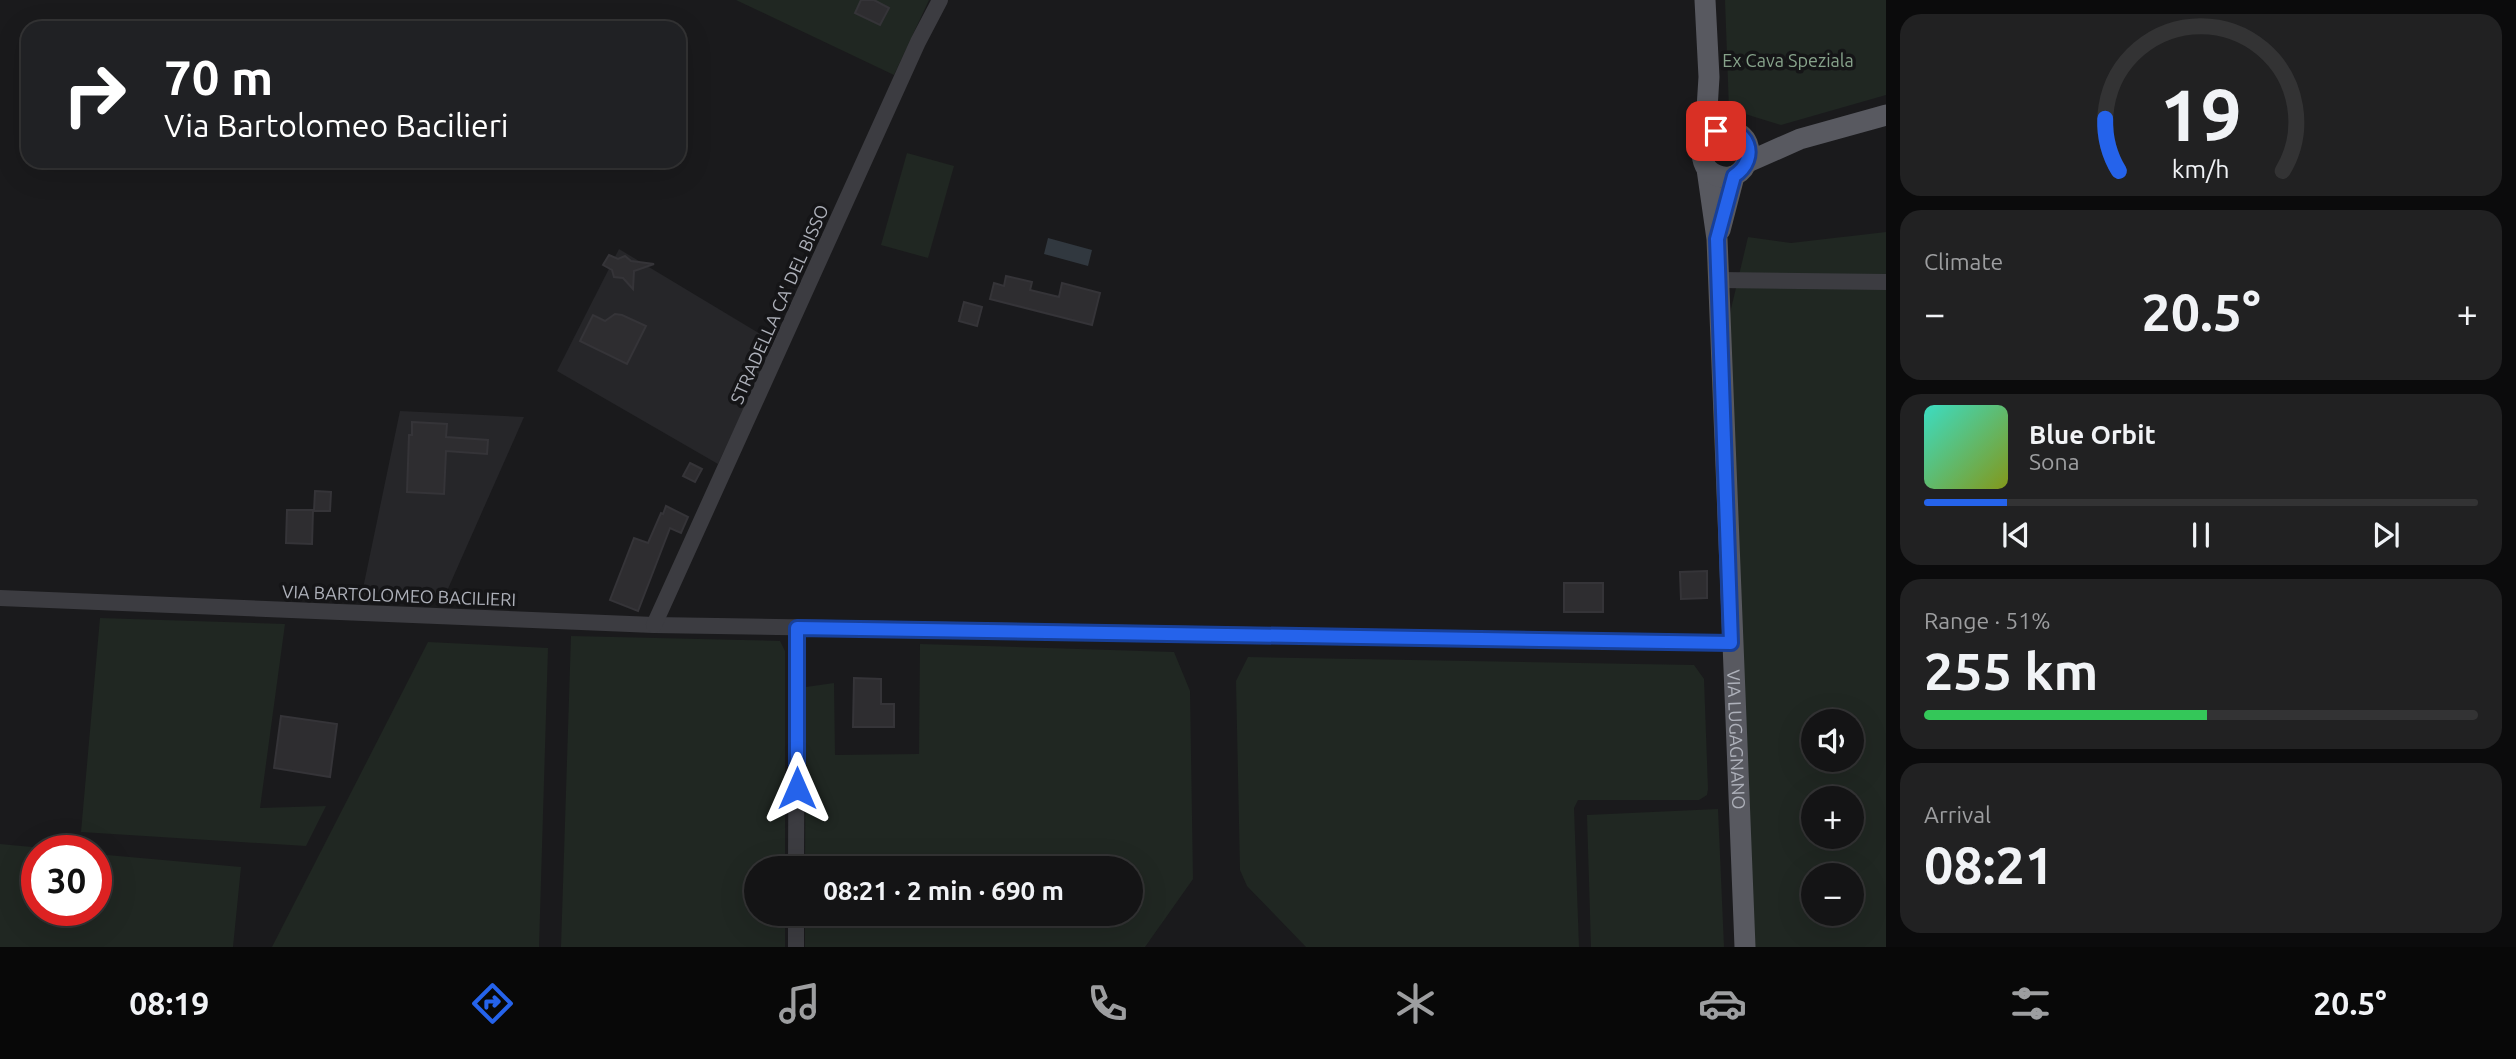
<!DOCTYPE html>
<html lang="en">
<head>
<meta charset="utf-8">
<style>
  body { margin:0; font-family:Ubuntu,sans-serif; background:#212122; color:#f1f3f6; height:100vh; display:flex; flex-direction:column; font-size:26px; white-space:nowrap }
  * { box-sizing:border-box; margin:0 }
  p { font-size:23px; color:#9d9ea0 }
  .icon { flex:none; width:38px; height:38px; fill:none; stroke:currentColor; stroke-width:2; stroke-linecap:round; stroke-linejoin:round }
  .map { position:relative; flex:1; overflow:hidden }
  .sheet { display:flex; flex-direction:column; gap:14px; padding:14px; background:#0b0b0c; width:630px }
  .sheet>* { flex:none }
  .guide { position:absolute; left:21px; top:21px; width:665px; height:147px; border-radius:21px; box-shadow:0 7px 28px #0002,0 0 0 2px #333334; background:#202124; color:#fff; overflow:hidden }
  .buttons { position:absolute; left:1801px; top:709px; display:grid; gap:14px }
  .buttons a { display:grid; place-items:center; width:63px; height:63px; border-radius:50%; background:#141415; box-shadow:0 7px 28px #0002,0 0 0 2px #333334; font-size:35px }
  .speed { position:absolute; left:21px; top:835px; display:flex; gap:14px; font-size:35px; font-weight:700; text-align:center }
  .speed>* { display:grid; place-content:center; width:91px; height:91px; border-radius:50%; background:#141415; box-shadow:0 7px 28px #0002,0 0 0 2px #333334; line-height:1 }
  .speed .limit { border:10px solid #d22; background:#fff; color:#111 }
  .pin { position:absolute; display:grid; place-items:center; width:60px; height:60px; color:#fff; margin:-30px; border-radius:14px; box-shadow:0 4px 10px #0006 }
  .me { position:absolute; width:77px; margin:-38px; rotate:0deg; stroke-linejoin:round; filter:drop-shadow(0 0 5px #0008) }
  .turn { display:flex; align-items:center; gap:24px; height:147px; padding:0 28px; font-size:32px }
  .turn .icon { width:91px; height:91px; stroke-width:2.5 }
  .turn b { display:block; font-size:49px; line-height:60px }
  .big { font-size:52px; font-weight:700; line-height:1.1 }
  .sheet .card { flex:1; display:flex; flex-direction:column; justify-content:center; gap:10px; min-width:0; padding:0 24px; border-radius:21px; background:#212122 }
  .sheet .dial { align-items:center; gap:0 }
  .dial svg { height:182px; overflow:visible; fill:none; stroke:#333334; stroke-width:7; stroke-linecap:round; text-anchor:middle }
  .dial text { fill:#f1f3f6; stroke:none }
  .song { display:flex; align-items:center; gap:21px }
  .cover { width:84px; height:84px; border-radius:10px; background:linear-gradient(135deg,hsl(170 70% 55%),hsl(70 70% 35%)) }
  .played { height:7px; border-radius:4px; background:linear-gradient(90deg,#2563eb 15%,#333334 15%) }
  .keys { display:flex; justify-content:space-around; direction:ltr }
  .heat { display:flex; justify-content:space-between; align-items:center; font-size:38px; direction:ltr }
  .charge { height:10px; border-radius:5px; background:linear-gradient(90deg,#34c759 51%,#333334 0) }
  .trip { position:absolute; left:744px; top:856px; width:399px; height:70px; border-radius:35px; background:#141415; box-shadow:0 7px 28px #0002,0 0 0 2px #333334; font-weight:700; line-height:70px; text-align:center }
  .tab-bar { display:flex; height:112px; justify-content:space-around; align-items:center; background:#080808; color:#9d9ea0 }
  .tab-bar .icon { width:49px; height:49px }
  .tab-bar .on { color:#2563eb }
  .tab-bar b { font-size:32px; color:#f1f3f6 }
  main { display:flex; flex:1; min-height:0 }
  .map>svg:first-child { display:block }
  .built { fill:#262629 }
  .green { fill:#202722; fill-rule:evenodd }
  .water { fill:#31383f }
  .building { fill:#2e2d30; stroke:#353438; stroke-width:2 }
  .lines { fill:none; stroke-linecap:round; stroke-linejoin:round }
  .minor { stroke:#3c3c41; stroke-width:16 }
  .major { stroke:#585960; stroke-width:21 }
  .route-casing { stroke:#184099; stroke-width:18 }
  .route { stroke:#2563eb; stroke-width:12 }
  .labels { text-anchor:middle; dominant-baseline:central; stroke-width:7; stroke-linejoin:round; paint-order:stroke }
  .park-label { font-size:18px; fill:#87a38b; stroke:#151517 }
  .street-label { font-size:18px; fill:#aeb1ba; stroke:#151517 }
</style>
</head>
<body>
<main>
<div class="map">
<svg width="1886" height="947" viewBox="0 0 1886 947">
  <rect width="100%" height="100%" fill="#1a1a1c"/>
  <g class="built">
    <polygon points="619,249 775,343 718,464 557,371"/>
    <polygon points="400,411 524,417 443,600 361,598"/>
  </g>
  <g class="green">
    <polygon points="736,0 929,0 894,75"/>
    <polygon points="1725,0 1886,0 1886,95 1781,125 1729,109"/>
    <polygon points="907,153 954,166 928,258 881,245"/>
    <path d="M1886,232V947H1752L1727,326L1748,237L1791,243ZM1813,721H1852V760H1813ZM1813,798H1852V836H1813ZM1813,875H1852V914H1813Z"/>
    <polygon points="100,618 285,624 260,808 326,806 306,846 81,832"/>
    <polygon points="571,636 780,641 785,651 785,868 756,868 756,914 785,914 785,947 561,947"/>
    <polygon points="428,642 548,648 539,947 272,947"/>
    <polygon points="920,644 1174,652 1190,691 1193,879 1145,947 805,947 805,914 1130,914 1130,868 805,868 806,687 834,683 835,755 919,754"/>
    <polygon points="1248,657 1694,665 1704,679 1708,789 1707,795 1699,800 1578,800 1574,808 1579,947 1306,947 1247,886 1240,870 1236,681"/>
    <polygon points="1718,809 1724,947 1591,947 1587,815"/>
    <polygon points="0,844 64,850 37,850 37,910 96,910 96,854 241,867 233,947 0,947"/>
  </g>
  <polygon class="water" points="1048,238 1092,250 1088,266 1044,254"/>
  <g class="building">
    <polygon points="861,0 874,0 889,8 880,25 855,13"/>
    <polygon points="609,255 618,259 625,256 631,261 654,264 634,271 633,289 623,278 614,277 612,270 603,265"/>
    <polygon points="1006,276 1032,282 1030,290 1059,297 1062,283 1100,293 1092,325 990,299 994,283 1004,286"/>
    <polygon points="964,302 982,307 977,326 959,321"/>
    <polygon points="615,314 622,315 646,326 627,364 580,341 593,315 605,321"/>
    <polygon points="412,422 447,424 446,437 488,440 487,454 446,451 444,494 407,492 409,435 412,435"/>
    <polygon points="690,463 702,469 695,482 683,476"/>
    <polygon points="315,491 331,492 330,511 314,511"/>
    <polygon points="666,506 688,517 681,533 670,528 638,611 610,600 634,538 648,543 661,513 663,514"/>
    <polygon points="287,510 313,510 312,544 286,543"/>
    <polygon points="1707,571 1707,598 1681,599 1680,572"/>
    <rect x="1564" y="583" width="39" height="29"/>
    <polygon points="854,678 881,679 881,704 894,704 894,727 853,727"/>
    <polygon points="281,716 337,724 330,777 274,768"/>
  </g>
  <g class="lines">
    <g class="minor">
      <polyline points="1719,280 1886,282"/>
      <polyline points="0,598 654,625 1731,643"/>
      <polyline points="654,625 918,42 940,0"/>
      <polyline points="796,868 797,628"/>
      <polyline points="796,947 796,914"/>
    </g>
    <g class="major">
      <path id="s1" d="M1705,0L1709,77L1705,141C1701,152 1701,159 1707,169L1717,239L1745,947"/>
      <path d="M1705,141C1711,133 1719,128 1729,130C1769,138 1742,199 1707,169"/>
      <polyline points="1748,162 1800,139 1886,115"/>
      <polyline points="1720,230 1734,176"/>
    </g>
  </g>
  <g class="lines">
    <defs>
      <path id="route" d="M797,788V628L1731,643L1717,239L1734,176C1761,158 1748,124 1716,131"/>
    </defs>
    <use href="#route" class="route-casing"/>
    <use href="#route" class="route"/>
  </g>
  <g class="labels">
    <g class="park-label">
      <text x="1788" y="60">Ex Cava Speziala</text>
    </g>
    <g class="street-label">
      <text transform="translate(779 304) rotate(-66)">STRADELLA CA' DEL BISSO</text>
      <text transform="translate(399 595) rotate(2)">VIA BARTOLOMEO BACILIERI</text>
      <text stroke="none"><textPath href="#s1" startOffset="742">VIA LUGAGNANO</textPath></text>
    </g>
  </g>
</svg>
<div class="buttons">
<a><svg class="icon" aria-label="sound" viewBox="0 0 24 24"><path d="M4 9h4l5-4v14l-5-4H4zM17 9q2 3 0 6"/></svg></a>
<a>+</a>
<a>−</a>
</div>
<div class="speed"><div class="limit">30</div></div>
<div class="pin" style="left:1716px;top:131px;background:#d93025"><svg class="icon" aria-label="arrive" viewBox="0 0 24 24"><path d="M6 21V4h12l-3 4 3 4H6"/></svg></div>
<svg class="me" style="left:797px;top:788px" viewBox="-20 -20 40 40"><path d="M0-17L14 15 0 8-14 15z" fill="#2563eb" stroke="#fff" stroke-width="4"/></svg>
<div class="trip">08:21 · 2 min · 690 m</div>
<div class="guide">
<div class="turn"><svg class="icon" aria-label="right" viewBox="0 0 24 24"><path d="M7 20v-9h11M14 6l5 5-5 5"/></svg><div><b>70 m</b>Via Bartolomeo Bacilieri</div></div>
</div>
</div>
<section class="sheet">
<div class="card dial"><svg viewBox="0 0 100 80">
<path d="M14 69A42 42 0 1 1 86 69"/>
<path d="M14 69A42 42 0 0 1 8 46" stroke="#2563eb"/>
<text x="50" y="56" font-size="32" font-weight="700">19</text>
<text x="50" y="72" font-size="11">km/h</text>
</svg></div>
<div class="card"><p>Climate</p>
<div class="heat"><a>−</a><b class="big">20.5°</b><a>+</a></div>
</div>
<div class="card">
<div class="song"><i class="cover"></i><div><b>Blue Orbit</b><p>Sona</p></div></div>
<div class="played"></div>
<div class="keys"><svg class="icon" aria-label="previous" viewBox="0 0 24 24"><path d="M18 5L8 12l10 7zM5 5v14"/></svg><svg class="icon" aria-label="pause" viewBox="0 0 24 24"><path d="M8 5v14M16 5v14"/></svg><svg class="icon" aria-label="next" viewBox="0 0 24 24"><path d="M6 5l10 7-10 7zM19 5v14"/></svg></div>
</div>
<div class="card"><p>Range · 51%</p><b class="big">255 km</b><div class="charge"></div></div>
<div class="card"><p>Arrival</p><b class="big">08:21</b></div>
</section>
</main>
<nav class="tab-bar">
<b>08:19</b>
<svg class="icon on" aria-label="directions" viewBox="0 0 24 24"><path d="M12 3l9 9-9 9-9-9zM9 14v-3h6M13 9l2 2-2 2"/></svg>
<svg class="icon" aria-label="music" viewBox="0 0 24 24"><path d="M9 18V5l10-2v13"/><circle cx="6" cy="18" r="3"/><circle cx="16" cy="16" r="3"/></svg>
<svg class="icon" aria-label="phone" viewBox="0 0 24 24"><path d="M5 4h4l2 5-3 2q2 4 5 5l2-3 5 2v4C11 20 4 13 5 4z"/></svg>
<svg class="icon" aria-label="climate" viewBox="0 0 24 24"><path d="M12 3v18M4 7l16 10M4 17L20 7"/></svg>
<svg class="icon" aria-label="car" viewBox="0 0 24 24"><path d="M5 17H2v-5l4-1 3-4h7l3 4 3 1v5h-3M9 17h6M6 11h13"/><circle cx="7" cy="17" r="2"/><circle cx="17" cy="17" r="2"/></svg>
<svg class="icon" aria-label="filters" viewBox="0 0 24 24"><path d="M4 7h16M4 17h16"/><circle cx="9" cy="7" r="2"/><circle cx="15" cy="17" r="2"/></svg>
<b>20.5°</b>
</nav>
</body>
</html>
